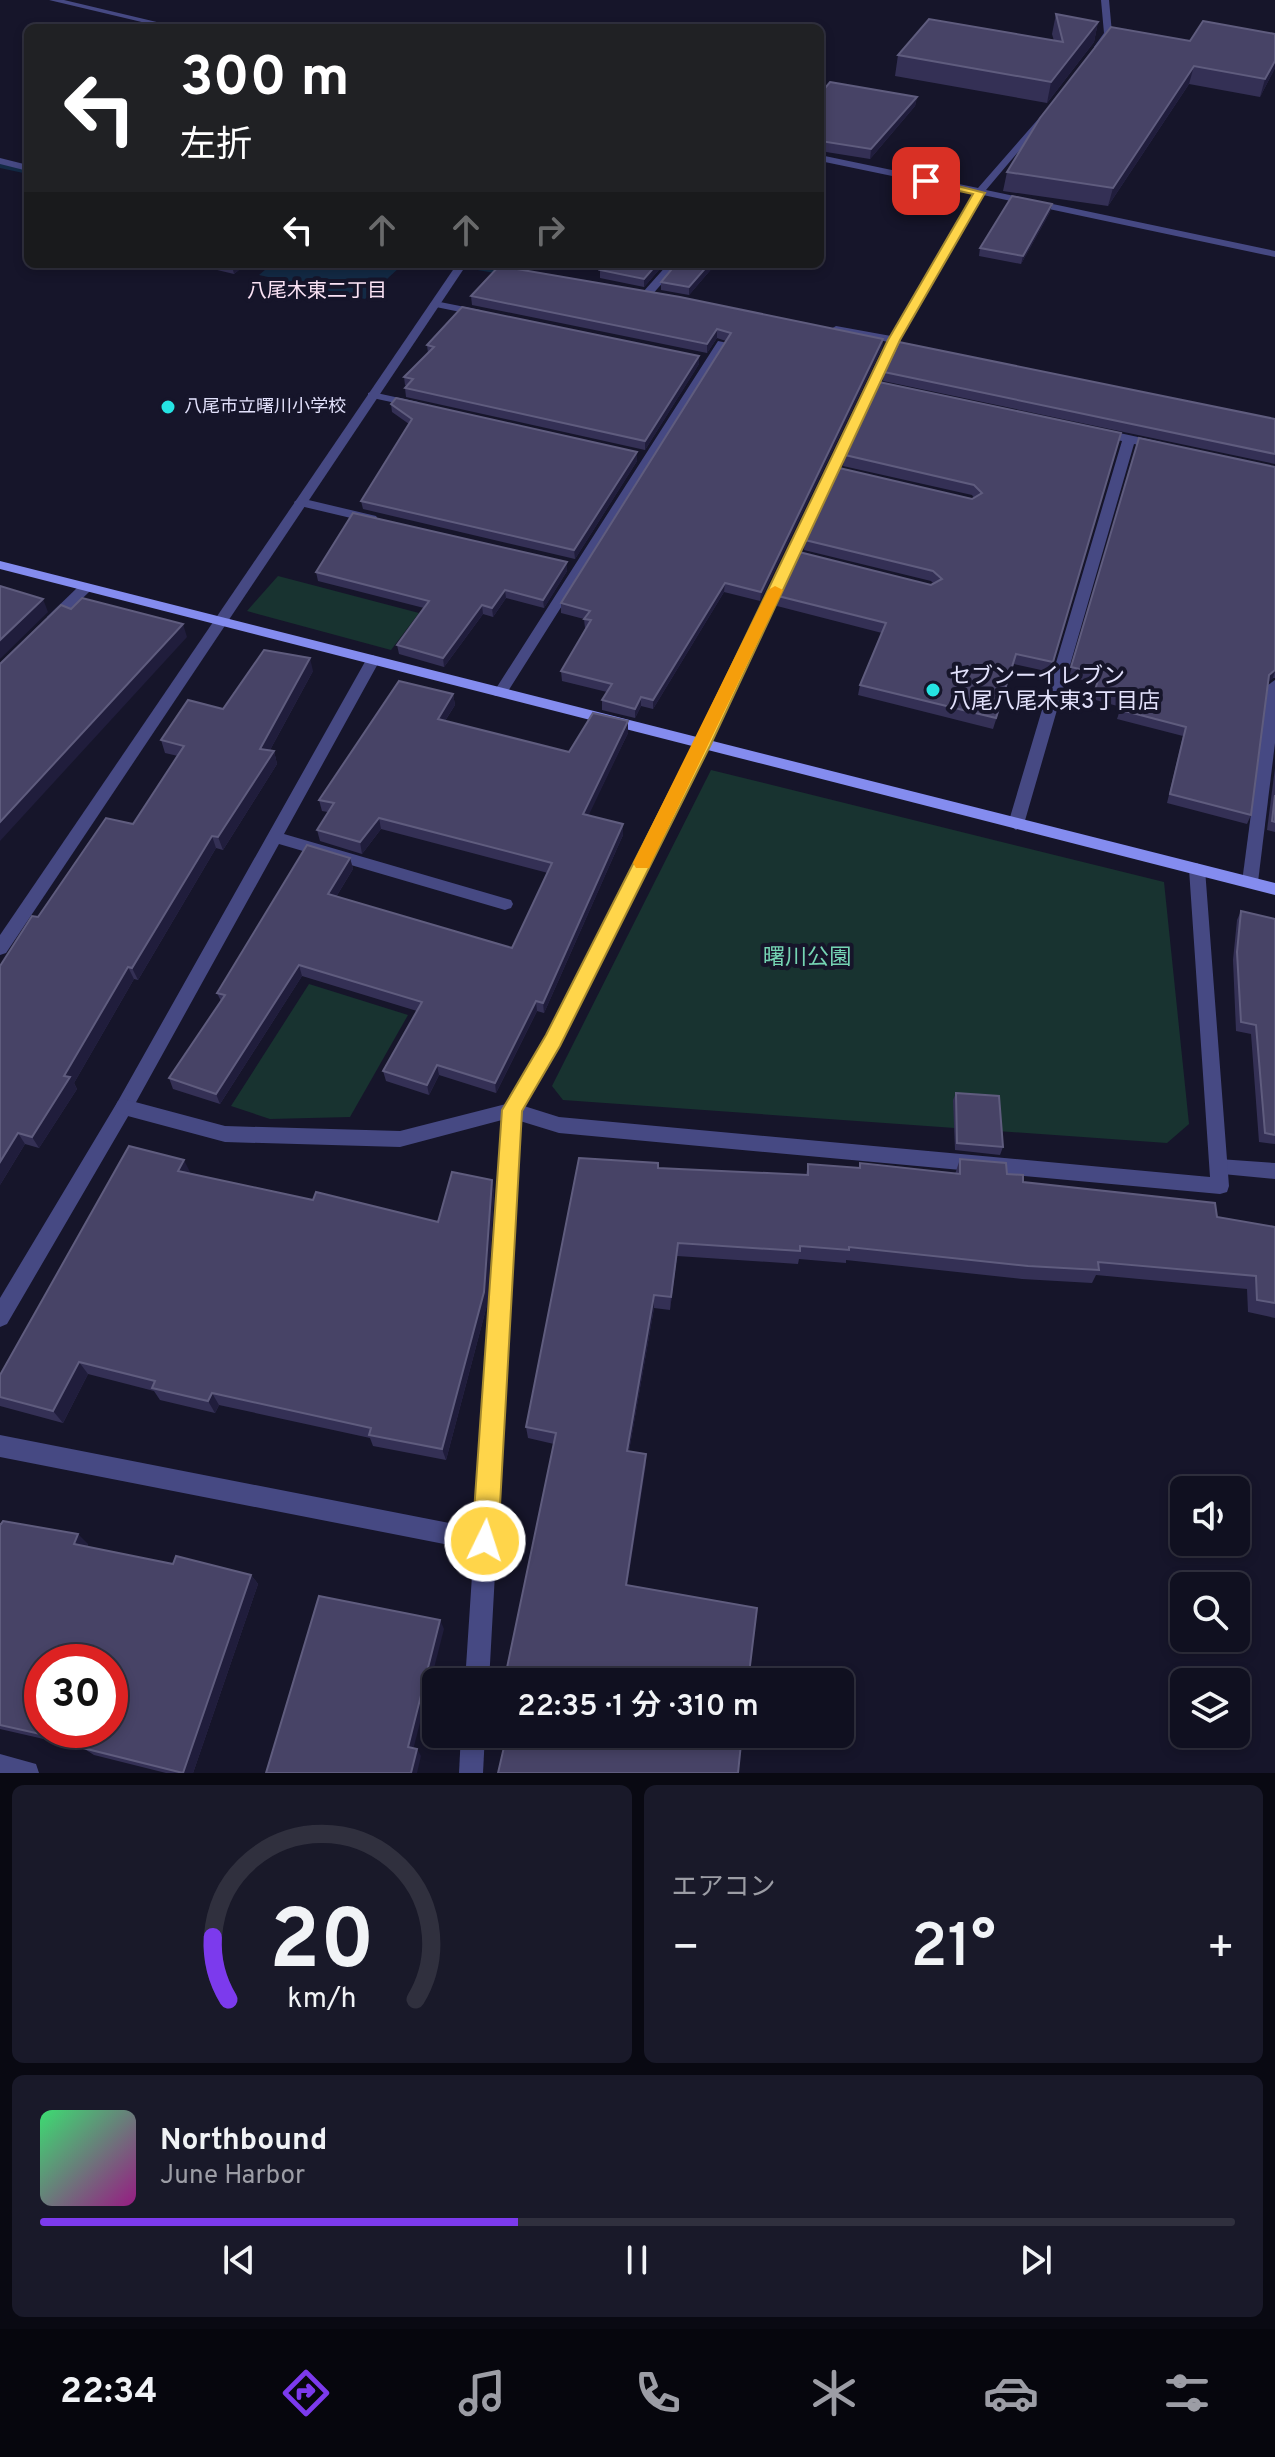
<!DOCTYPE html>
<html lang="ja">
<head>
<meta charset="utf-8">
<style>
  body { margin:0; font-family:Overpass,"Noto Sans JP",sans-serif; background:#191929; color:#f1f3f6; height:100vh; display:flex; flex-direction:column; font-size:30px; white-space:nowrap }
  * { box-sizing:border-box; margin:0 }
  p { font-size:26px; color:#9c9da5 }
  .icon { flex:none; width:44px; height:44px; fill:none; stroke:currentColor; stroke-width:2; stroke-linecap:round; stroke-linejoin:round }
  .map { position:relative; height:1773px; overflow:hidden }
  .sheet { display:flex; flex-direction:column; gap:12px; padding:12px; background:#090912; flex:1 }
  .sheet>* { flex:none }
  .banner { position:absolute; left:24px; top:24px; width:800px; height:244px; border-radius:12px; box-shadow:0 4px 12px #0003,0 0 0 2px #30303e; background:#202124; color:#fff; overflow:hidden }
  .buttons { position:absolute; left:1170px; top:1476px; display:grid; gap:16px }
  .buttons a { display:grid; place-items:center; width:80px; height:80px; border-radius:12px; background:#101020; box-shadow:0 4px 12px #0003,0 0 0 2px #30303e; font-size:40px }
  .speed { position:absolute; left:24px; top:1644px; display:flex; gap:16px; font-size:40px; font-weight:700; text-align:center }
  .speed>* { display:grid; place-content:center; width:104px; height:104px; border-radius:50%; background:#101020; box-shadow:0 4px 12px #0003,0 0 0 2px #30303e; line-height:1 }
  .speed .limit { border:12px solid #d22; background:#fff; color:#111 }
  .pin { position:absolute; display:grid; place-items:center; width:68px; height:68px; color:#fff; margin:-34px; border-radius:16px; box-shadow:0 4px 12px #0006 }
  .me { position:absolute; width:88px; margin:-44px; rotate:4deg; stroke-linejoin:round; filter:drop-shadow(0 0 6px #0008) }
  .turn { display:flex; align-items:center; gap:28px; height:168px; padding:0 24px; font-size:36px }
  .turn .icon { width:104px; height:104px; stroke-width:2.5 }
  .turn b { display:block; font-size:56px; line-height:68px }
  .lanes { display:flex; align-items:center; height:76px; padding:0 24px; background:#0003; justify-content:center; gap:40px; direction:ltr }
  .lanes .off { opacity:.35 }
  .big { font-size:60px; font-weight:600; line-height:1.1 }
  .sheet .tile { flex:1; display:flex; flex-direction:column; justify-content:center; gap:12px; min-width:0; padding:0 28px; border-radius:12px; background:#191929 }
  .sheet .dial { align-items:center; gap:0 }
  .dial svg { height:208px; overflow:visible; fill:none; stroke:#30303e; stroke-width:7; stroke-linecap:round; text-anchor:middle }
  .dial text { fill:#f1f3f6; stroke:none }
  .song { display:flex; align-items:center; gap:24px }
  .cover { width:96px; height:96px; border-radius:12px; background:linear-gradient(135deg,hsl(140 70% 55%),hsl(310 70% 35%)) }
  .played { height:8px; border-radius:4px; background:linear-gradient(90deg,#7c3aed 40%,#30303e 40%) }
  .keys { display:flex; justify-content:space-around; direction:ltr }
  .heat { display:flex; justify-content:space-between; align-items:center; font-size:44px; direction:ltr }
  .sheet .tiles { flex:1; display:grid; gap:12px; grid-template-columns:1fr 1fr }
  .tile:last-child { grid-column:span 2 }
  .trip { position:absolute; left:422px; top:1668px; width:432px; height:80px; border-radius:12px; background:#101020; box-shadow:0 4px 12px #0003,0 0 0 2px #30303e; font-weight:600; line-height:80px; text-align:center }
  .dock { display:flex; height:128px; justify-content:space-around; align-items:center; background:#06060d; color:#9c9da5 }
  .dock .icon { width:56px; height:56px }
  .dock .on { color:#7c3aed }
  .dock b { font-size:36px; color:#f1f3f6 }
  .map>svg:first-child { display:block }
  .green { fill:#183330 }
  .water { fill:#132a45 }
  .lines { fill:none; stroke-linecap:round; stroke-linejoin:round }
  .stream { fill:#132a45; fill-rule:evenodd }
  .lane { fill:#464983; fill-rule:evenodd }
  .street { fill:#464983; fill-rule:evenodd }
  .secondary { fill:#848cef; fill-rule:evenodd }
  .wall { fill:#343055 }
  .shaded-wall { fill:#201d3c }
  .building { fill:#474366; stroke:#5f5c7e; stroke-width:2; fill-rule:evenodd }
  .route { fill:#ffd54a; stroke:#a68a30; stroke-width:2 }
  .slow { fill:#f59e0b }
  .poi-dot { fill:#25e3e3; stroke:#16152a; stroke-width:3 }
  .labels { text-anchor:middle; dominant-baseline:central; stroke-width:8; stroke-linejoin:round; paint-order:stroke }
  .far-poi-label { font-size:18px; fill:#e2e1fb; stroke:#16152a; text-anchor:start }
  .far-neighbourhood-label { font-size:20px; fill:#fbe3f5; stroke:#16152a }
  .poi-label { font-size:22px; fill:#e2e1fb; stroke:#16152a; text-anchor:start }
  .park-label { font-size:22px; fill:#75d4b3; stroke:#16152a }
</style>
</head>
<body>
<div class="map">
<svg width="1275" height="1773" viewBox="0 0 1275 1773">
  <rect width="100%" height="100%" fill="#16152a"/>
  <g class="green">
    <polygon points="278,576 419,613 391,650 247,611"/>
    <polygon points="711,770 1164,882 1189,1124 1167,1143 563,1100 552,1086"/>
    <polygon points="309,984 408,1015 350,1117 270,1119 231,1106"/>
  </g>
  <polygon class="water" points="272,264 386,264 400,267 365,299 259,275"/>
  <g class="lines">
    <g class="stream">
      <polygon points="0,162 28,168 28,174 0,168"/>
      <polygon points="468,264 517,271 522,274 517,277 472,269 468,268"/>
    </g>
    <g class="lane">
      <polygon points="435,301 480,310 485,313 480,316 431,306 430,304"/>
      <polygon points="718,341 728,343 505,696 495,696 493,693 495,690"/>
      <polygon points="372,392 418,402 420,404 414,407 368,397 368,393"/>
      <polygon points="1101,429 1161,442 1163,445 1157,449 1134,444 1024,824 1016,830 1008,824 1122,441 1097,436 1095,433"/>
      <polygon points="300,498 376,516 378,519 372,523 296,505 294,502"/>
      <polygon points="373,655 380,660 284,834 511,900 513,904 511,908 505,910 279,844 130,1113 7,1324 0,1327 0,1298 118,1101 366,660"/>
      <polygon points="1275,680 1275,743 1258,882 1256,886 1244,886 1242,882 1268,685"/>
      <polygon points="1219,1159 1275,1163 1275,1179 1212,1173 1210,1167 1212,1161"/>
      <polygon points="0,1435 485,1530 493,1533 496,1541 493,1549 485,1552 0,1457"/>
    </g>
    <g class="street">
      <polygon points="49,0 64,0 182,28 167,28"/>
      <polygon points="1101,0 1109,0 1112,33 1098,49 1094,47 1104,33"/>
      <polygon points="1047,109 1051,112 1050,114 986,190 1275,251 1275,257 983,195 899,340 708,746 559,1045 524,1106 559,1117 1210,1177 1189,869 1197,863 1205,869 1229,1186 1227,1192 1220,1194 559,1133 520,1121 489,1682 465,1682 502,1120 400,1147 225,1142 124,1115 118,1113 115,1107 118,1101 124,1099 225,1126 400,1131 506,1104 547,1035 694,746 888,342 831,329 836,326 891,336 974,193 820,161 820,155 978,188"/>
      <polygon points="0,158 28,165 28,171 0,164"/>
      <polygon points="457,264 467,264 6,953 0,955 0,935"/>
      <polygon points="485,264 508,264 524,269 519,272"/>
      <polygon points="668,264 679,264 651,296 643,296 643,292"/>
      <polygon points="85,584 92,588 90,591 57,623 47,623 47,617 80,585"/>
      <polygon points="461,1734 485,1734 483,1773 459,1773"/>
      <polygon points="0,1754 36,1764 39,1773 0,1773"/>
    </g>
    <polygon class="secondary" points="0,561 1275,883 1275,895 0,569"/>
  </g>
  <g class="wall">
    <polygon points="1056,14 1098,22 1094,42 1047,103 895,76 898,55 1054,41 1052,34"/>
    <polygon points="1275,34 1275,68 1260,97 1189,84 1108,206 1003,191 1007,172 1190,41"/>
    <polygon points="820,94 917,97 915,106 870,159 820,151"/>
    <polygon points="1052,204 1050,212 1021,264 979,256 980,248"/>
    <polygon points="192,264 246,264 234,274"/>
    <polygon points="664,264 644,287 600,278 600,270"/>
    <polygon points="713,267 689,295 661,290 661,282"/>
    <polygon points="471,296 883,339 882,348 760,601 724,592 653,709 641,706 635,718 602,710 602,700 607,692 562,681 561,671 586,629 585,628 584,619 561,613 561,603 726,341 717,338 707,353 472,305"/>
    <polygon points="427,345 699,364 645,450 406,397 405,388 407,386 405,385 404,377 428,353"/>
    <polygon points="884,372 1275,419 1275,464 883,381"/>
    <polygon points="391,404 637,461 575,559 363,509 361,501 409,424 392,412"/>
    <polygon points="1121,433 1050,672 1014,664 993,729 858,695 860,685 882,633 777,606 778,596 931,585 933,583 931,581 804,550 805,540 974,498 972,495 843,466 845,455"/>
    <polygon points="1139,438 1275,467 1275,678 1273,678 1268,682 1251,815 1247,824 1167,803 1183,736 1117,719 1121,707 1092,699 1097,683 1069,677"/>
    <polygon points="567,571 544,608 506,598 493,617 483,614 444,667 399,654 397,645 424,608 318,581 316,572"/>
    <polygon points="313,671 270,750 274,751 277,764 223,850 216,848 138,980 134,979 74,1083 77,1089 39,1148 25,1144 0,1185 38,917 133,824 178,756 165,753 161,740 223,709"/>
    <polygon points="453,694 455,705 445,721 569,752 628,721 628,733 588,815 623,835 544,1013 537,1011 496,1093 439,1075 429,1095 386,1081 383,1071 417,1011 302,976 220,1104 173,1089 169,1078 221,1001 217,993 350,858 353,869 336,897 512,948 548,873 381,829 362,854 320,841 317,830 328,812 322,811 319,800"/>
    <polygon points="1275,768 1275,832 1267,830"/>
    <polygon points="1241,911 1275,919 1275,1144 1259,1142 1251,1034 1236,1031 1233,960 1237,920"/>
    <polygon points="956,1093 1003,1147 1000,1155 955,1150 953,1100"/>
    <polygon points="960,1159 1007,1174 1023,1182 1275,1227 1275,1318 1248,1312 1247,1289 1096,1275 1092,1283 1022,1279 846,1260 846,1263 799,1259 798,1264 677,1256 670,1310 654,1308 629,1451 646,1465 504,1682 554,1444 528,1438 526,1427 658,1168 806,1175 808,1164 859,1168 860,1163 955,1174"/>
    <polygon points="191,1174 313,1200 438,1222 492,1180 494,1193 487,1305 446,1460 373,1446 370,1438 219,1405 215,1413 160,1400 154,1391 88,1374 63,1423 0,1406 0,1375"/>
    <polygon points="0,1524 88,1544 87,1547 173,1564 251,1575 258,1584 193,1773 166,1773 94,1755 83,1748 0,1729"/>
  </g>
  <g class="shaded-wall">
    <polygon points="1098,22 1094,42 1047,103 1051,82"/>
    <polygon points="1275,61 1275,68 1260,97 1265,79"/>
    <polygon points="1194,66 1189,84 1108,206 1113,188"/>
    <polygon points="917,97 915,106 870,159 871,149"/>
    <polygon points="1052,204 1050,212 1021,264 1023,256"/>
    <polygon points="234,264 246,264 234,274 232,266"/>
    <polygon points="657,264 664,264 644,287 644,279"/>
    <polygon points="709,264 713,264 713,267 689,295 689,287"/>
    <polygon points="717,329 717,338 707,353 707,344"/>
    <polygon points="883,339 882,348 760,601 761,592"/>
    <polygon points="699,356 699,364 645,450 645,441"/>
    <polygon points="637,452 637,461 575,559 574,550"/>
    <polygon points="567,562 567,571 544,608 543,600"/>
    <polygon points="725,583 724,592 653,709 653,700"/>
    <polygon points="505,590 506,598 493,617 492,608"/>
    <polygon points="43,599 48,612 0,659 0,640"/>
    <polygon points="482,605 483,614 444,667 443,658"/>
    <polygon points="183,624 187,637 0,841 0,822"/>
    <polygon points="310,658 313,671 264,761 260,749"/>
    <polygon points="1275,670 1273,678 1265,685 1269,675"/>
    <polygon points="453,694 455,705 439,730 438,719"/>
    <polygon points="641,697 641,706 635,718 635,709"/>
    <polygon points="628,721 628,733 584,825 583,814"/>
    <polygon points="274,751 277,764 223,850 218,837"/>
    <polygon points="379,818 381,829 362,854 360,842"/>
    <polygon points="623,824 623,835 544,1013 543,1003"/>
    <polygon points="212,836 216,848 138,980 132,968"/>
    <polygon points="350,858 353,869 331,905 328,894"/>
    <polygon points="299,965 302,976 220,1104 216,1094"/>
    <polygon points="128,967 134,979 74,1083 77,1089 39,1148 32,1137 64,1076"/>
    <polygon points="536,1001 537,1011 496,1093 495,1083"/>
    <polygon points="437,1065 439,1075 429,1095 427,1085"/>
    <polygon points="18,1133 25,1144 0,1185 0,1162"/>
    <polygon points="184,1160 191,1174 178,1171"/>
    <polygon points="492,1180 494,1193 487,1305 446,1460 442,1449"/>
    <polygon points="678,1243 677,1256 670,1310 671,1297"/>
    <polygon points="654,1295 654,1308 627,1462 627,1451"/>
    <polygon points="79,1362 88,1374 63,1423 53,1411"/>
    <polygon points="212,1393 219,1405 215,1413 208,1401"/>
    <polygon points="646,1454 646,1465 626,1594 626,1585"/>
    <polygon points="78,1534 88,1544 84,1554 74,1544"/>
    <polygon points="251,1575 258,1584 193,1773 183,1773"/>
    <polygon points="440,1620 444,1629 412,1754 408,1747"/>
    <polygon points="417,1749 421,1756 417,1773 411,1773"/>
  </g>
  <g class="building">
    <polygon points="1056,14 1098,22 1051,82 898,55 929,19 1063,42"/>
    <polygon points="1203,21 1275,34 1275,61 1265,79 1194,66 1113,188 1007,172 1040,118 1111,27 1190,41"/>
    <polygon points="830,82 917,97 871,149 820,141 820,94"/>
    <polygon points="1012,196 1052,204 1023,256 980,248"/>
    <polygon points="606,264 657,264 644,279 600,270"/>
    <polygon points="676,264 709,264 689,287 661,282"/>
    <polygon points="499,266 680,297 883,339 761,592 725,583 653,700 641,697 635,709 602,700 612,684 561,671 591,620 584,619 590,611 561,603 731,333 717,329 707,344 471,296"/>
    <polygon points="462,307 699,356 645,441 405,388 413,379 404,377 434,347 427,345"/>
    <polygon points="899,342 1275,419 1275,454 884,372"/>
    <polygon points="879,382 1121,433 1053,662 1016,654 996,718 860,685 886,623 778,596 799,552 931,585 942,579 933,571 805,540 839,468 972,499 982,493 974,485 845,455"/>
    <polygon points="396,398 637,452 574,550 361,501 412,419 391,404"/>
    <polygon points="1139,438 1275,467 1275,670 1269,675 1251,815 1170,794 1186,727 1121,710 1124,698 1095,690 1100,674 1071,667"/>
    <polygon points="353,513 567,562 543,600 505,590 492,608 482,605 443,658 397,645 429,601 316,572"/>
    <polygon points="0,586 43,599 0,640"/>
    <polygon points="82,598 183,624 0,822 0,664 61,605 71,609"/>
    <polygon points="264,650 310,658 260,749 274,751 218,837 212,836 132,968 128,967 64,1076 70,1077 32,1137 18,1133 0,1162 0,966 32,916 38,917 106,818 133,824 184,746 161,740 188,700 223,709"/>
    <polygon points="399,681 453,694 438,719 569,752 593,713 628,721 583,814 623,824 543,1003 536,1001 495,1083 437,1065 427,1085 383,1071 422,1002 299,965 216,1094 169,1078 225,995 217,993 307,845 350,858 328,894 512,948 552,863 379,818 360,842 317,830 334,803 319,800"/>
    <polygon points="1275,795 1275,822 1272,821"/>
    <polygon points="1241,911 1275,919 1275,1135 1265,1133 1256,1025 1241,1022 1237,952"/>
    <polygon points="956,1093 999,1096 1003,1147 957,1143"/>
    <polygon points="129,1146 184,1160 178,1171 313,1200 316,1192 438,1222 452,1172 492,1180 484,1292 442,1449 369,1435 371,1428 212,1393 208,1401 152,1388 155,1381 79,1362 53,1411 0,1397 0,1375"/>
    <polygon points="579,1158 658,1163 658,1168 808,1175 808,1164 860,1168 860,1163 960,1174 960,1159 1006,1163 1007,1174 1023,1175 1023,1182 1215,1203 1217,1217 1275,1227 1275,1303 1257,1300 1256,1276 1098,1262 1099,1270 1028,1266 849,1247 849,1250 800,1246 800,1251 678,1243 671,1297 654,1295 627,1451 646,1454 626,1585 757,1608 748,1682 504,1682 556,1433 526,1427"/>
    <path d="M3,1521L78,1534L74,1544L173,1564L176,1556L251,1575L183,1773L83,1748L85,1744L0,1725V1524H1ZM42,1662H110V1730H42Z"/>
    <polygon points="319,1596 440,1620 408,1747 417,1749 411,1773 266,1773"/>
    <polygon points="507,1734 742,1734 738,1773 498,1773"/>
  </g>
  <polygon class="route" points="926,178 985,193 900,340 710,746 560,1046 522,1111 498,1541 494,1550 485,1554 476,1550 472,1541 502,1110 546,1035 693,746 888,340 973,194 922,183"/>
  <polygon class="slow" points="775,586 783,590 651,863 649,868 636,868 633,863 768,590"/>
  <g class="poi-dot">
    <circle cx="168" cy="407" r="8"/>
    <circle cx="933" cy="690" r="8"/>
  </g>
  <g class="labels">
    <g class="far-poi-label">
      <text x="184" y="407">八尾市立曙川小学校</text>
    </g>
    <g class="far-neighbourhood-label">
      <text x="317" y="292">八尾木東二丁目</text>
    </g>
    <g class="poi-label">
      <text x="949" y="677">セブンーイレブン<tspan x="949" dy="25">八尾八尾木東3丁目店</tspan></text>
    </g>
    <g class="park-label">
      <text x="807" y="958">曙川公園</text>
    </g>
  </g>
</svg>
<div class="buttons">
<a><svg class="icon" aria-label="sound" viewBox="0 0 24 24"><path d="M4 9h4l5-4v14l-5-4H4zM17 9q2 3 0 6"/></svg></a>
<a><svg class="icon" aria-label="search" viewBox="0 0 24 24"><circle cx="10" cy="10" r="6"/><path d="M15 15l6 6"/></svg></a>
<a><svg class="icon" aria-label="layers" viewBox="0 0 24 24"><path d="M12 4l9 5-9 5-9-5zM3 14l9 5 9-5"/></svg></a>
</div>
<div class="speed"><div class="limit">30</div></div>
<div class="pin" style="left:926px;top:181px;background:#d93025"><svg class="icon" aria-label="arrive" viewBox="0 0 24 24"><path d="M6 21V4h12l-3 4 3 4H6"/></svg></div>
<svg class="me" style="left:485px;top:1541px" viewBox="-20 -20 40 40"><circle r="17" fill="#ffd54a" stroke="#fff" stroke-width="3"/><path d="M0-11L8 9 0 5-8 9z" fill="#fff"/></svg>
<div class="trip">22:35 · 1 分 · 310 m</div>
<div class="banner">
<div class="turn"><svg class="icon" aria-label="left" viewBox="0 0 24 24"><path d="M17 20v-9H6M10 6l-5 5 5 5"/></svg><div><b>300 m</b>左折</div></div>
<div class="lanes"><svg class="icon" aria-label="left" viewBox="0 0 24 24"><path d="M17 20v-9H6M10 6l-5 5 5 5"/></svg><svg class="icon off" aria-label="ahead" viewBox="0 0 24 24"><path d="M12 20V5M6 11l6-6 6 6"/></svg><svg class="icon off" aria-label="ahead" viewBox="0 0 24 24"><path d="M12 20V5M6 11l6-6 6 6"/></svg><svg class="icon off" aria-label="right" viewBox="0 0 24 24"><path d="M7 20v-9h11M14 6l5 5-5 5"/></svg></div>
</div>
</div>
<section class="sheet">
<div class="tiles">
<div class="tile dial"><svg viewBox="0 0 100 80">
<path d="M14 69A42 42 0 1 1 86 69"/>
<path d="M14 69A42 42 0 0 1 8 45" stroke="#7c3aed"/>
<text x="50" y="56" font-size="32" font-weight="700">20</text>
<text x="50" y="72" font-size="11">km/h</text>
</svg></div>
<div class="tile"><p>エアコン</p>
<div class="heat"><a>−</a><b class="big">21°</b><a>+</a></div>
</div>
<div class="tile">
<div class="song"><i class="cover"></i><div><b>Northbound</b><p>June Harbor</p></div></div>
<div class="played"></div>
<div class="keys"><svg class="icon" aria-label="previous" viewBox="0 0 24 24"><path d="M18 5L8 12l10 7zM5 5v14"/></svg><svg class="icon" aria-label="pause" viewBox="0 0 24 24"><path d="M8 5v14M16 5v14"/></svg><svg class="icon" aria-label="next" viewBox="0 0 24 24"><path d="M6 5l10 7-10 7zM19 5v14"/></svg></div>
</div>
</div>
</section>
<nav class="dock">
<b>22:34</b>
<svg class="icon on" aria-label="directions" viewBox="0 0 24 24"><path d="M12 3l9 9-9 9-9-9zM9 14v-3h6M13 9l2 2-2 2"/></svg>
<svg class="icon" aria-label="music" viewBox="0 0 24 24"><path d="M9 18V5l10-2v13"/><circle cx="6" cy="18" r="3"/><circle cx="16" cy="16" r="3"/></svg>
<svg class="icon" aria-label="phone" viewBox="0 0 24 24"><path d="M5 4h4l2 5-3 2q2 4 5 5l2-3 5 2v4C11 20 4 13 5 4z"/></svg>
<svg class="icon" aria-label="climate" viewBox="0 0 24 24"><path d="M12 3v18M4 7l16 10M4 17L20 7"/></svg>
<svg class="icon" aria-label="car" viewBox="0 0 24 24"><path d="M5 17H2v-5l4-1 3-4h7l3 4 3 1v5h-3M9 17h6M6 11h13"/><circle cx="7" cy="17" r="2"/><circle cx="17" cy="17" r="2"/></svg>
<svg class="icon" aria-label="filters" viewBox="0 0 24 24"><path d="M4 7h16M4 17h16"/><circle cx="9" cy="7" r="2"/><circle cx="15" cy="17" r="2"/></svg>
</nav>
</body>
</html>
